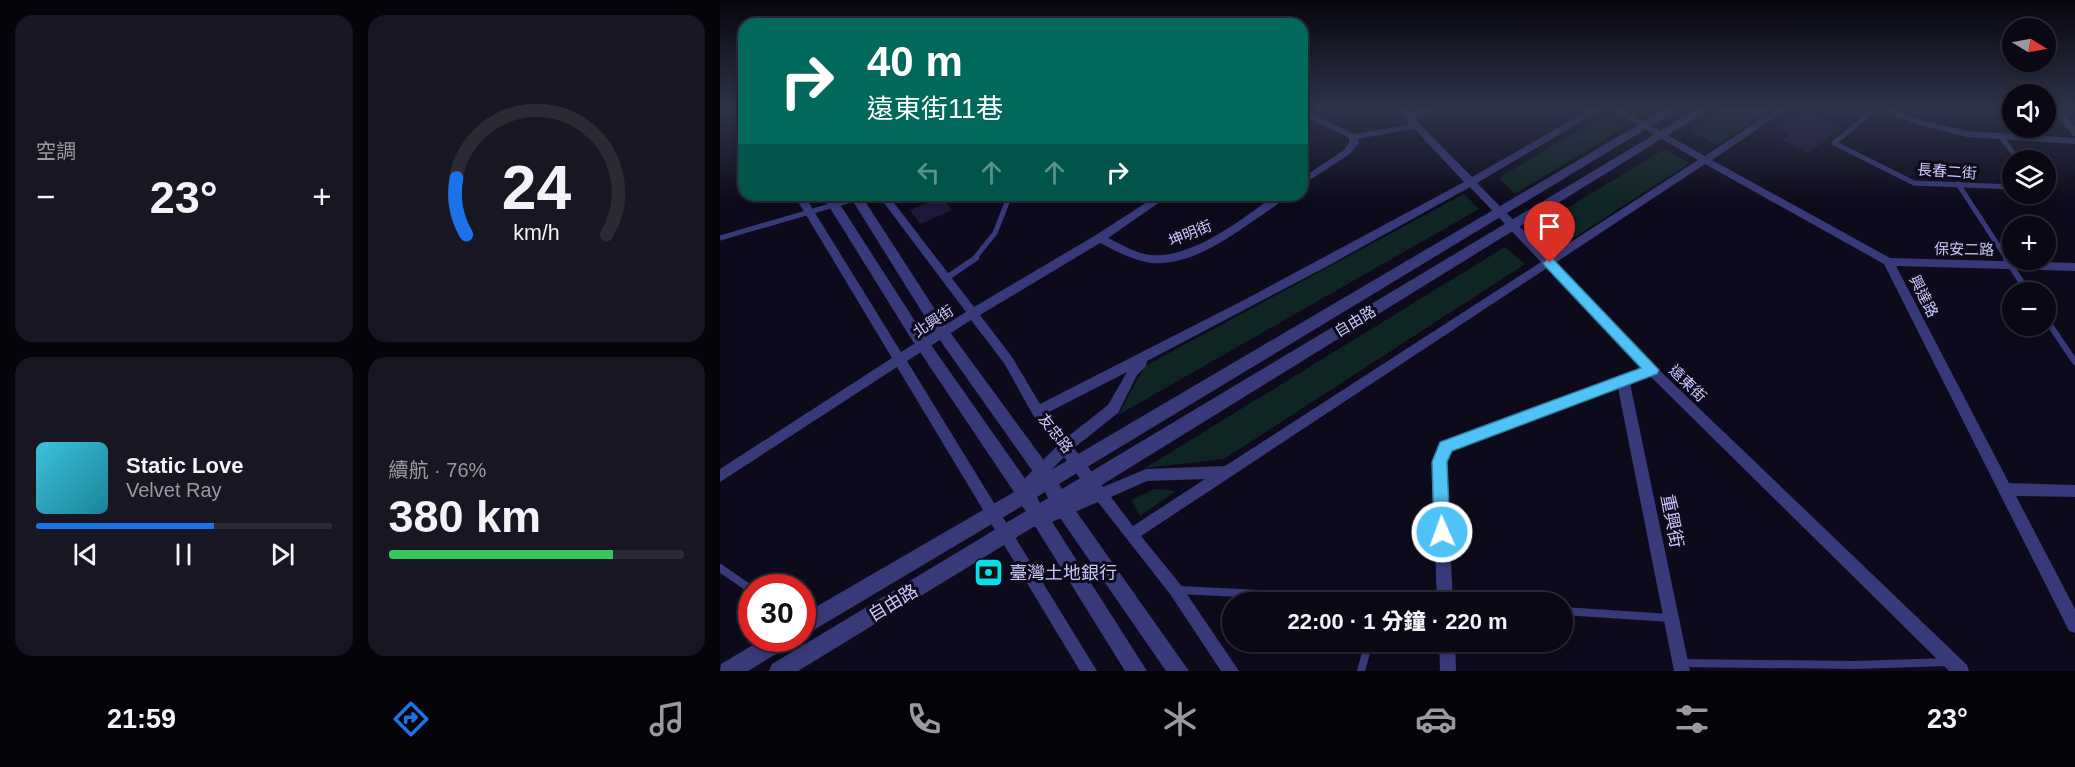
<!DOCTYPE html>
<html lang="zh-TW">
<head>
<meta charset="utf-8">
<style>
  body { margin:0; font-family:Arial,"Noto Sans TC",sans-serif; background:#181622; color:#f1f3f6; height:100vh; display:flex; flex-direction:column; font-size:22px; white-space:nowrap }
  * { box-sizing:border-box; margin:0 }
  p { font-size:20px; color:#999aa0 }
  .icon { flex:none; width:33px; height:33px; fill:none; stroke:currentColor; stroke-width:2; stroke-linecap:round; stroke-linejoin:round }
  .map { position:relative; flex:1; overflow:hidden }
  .drawer { display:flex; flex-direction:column; gap:15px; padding:15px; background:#06040b; width:720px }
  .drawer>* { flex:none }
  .guide { position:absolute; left:18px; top:18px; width:570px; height:183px; border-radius:18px; box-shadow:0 3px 9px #0003,0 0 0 2px #2a2934; background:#00695c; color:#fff; overflow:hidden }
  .needle { width:39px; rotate:100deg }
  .tools { position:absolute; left:1282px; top:18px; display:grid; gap:12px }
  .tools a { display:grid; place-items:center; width:54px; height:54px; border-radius:50%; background:#0a0814; box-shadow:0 3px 9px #0003,0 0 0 2px #2a2934; font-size:30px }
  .speed { position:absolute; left:18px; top:574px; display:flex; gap:12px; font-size:30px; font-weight:700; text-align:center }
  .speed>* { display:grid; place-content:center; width:78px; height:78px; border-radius:50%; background:#0a0814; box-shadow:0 3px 9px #0003,0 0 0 2px #2a2934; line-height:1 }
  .speed .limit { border:9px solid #d22; background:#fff; color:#111 }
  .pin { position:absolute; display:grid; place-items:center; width:51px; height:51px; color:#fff; margin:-62px -26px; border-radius:50% 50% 50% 0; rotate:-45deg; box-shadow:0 0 6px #0007 }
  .pin .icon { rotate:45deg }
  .me { position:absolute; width:66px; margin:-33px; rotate:358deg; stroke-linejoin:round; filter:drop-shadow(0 0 4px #0008) }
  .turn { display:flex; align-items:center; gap:21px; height:126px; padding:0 30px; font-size:27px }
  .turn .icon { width:78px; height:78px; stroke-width:2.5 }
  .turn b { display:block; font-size:42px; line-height:51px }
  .lanes { display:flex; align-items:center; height:57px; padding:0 30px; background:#0003; justify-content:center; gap:30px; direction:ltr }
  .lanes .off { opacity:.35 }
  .big { font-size:45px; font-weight:800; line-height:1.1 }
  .drawer .card { flex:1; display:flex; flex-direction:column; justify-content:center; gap:9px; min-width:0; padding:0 21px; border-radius:18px; background:#181622 }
  .drawer .dial { align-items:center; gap:0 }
  .dial svg { height:156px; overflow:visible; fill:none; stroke:#2a2934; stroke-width:7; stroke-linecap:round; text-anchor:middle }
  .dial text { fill:#f1f3f6; stroke:none }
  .song { display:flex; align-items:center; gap:18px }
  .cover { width:72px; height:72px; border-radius:9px; background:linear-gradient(135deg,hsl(190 70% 55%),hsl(190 70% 35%)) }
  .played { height:6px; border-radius:3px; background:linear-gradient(90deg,#1a73e8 60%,#2a2934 60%) }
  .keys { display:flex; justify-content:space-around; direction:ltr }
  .heat { display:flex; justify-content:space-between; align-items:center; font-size:33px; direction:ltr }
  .charge { height:9px; border-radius:4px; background:linear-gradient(90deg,#34c759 76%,#2a2934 0) }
  .drawer .tiles { flex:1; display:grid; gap:15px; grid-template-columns:repeat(2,1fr) }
  .trip { position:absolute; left:502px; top:592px; width:351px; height:60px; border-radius:30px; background:#0a0814; box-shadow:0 3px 9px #0003,0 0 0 2px #2a2934; font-weight:800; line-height:60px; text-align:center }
  .dock { display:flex; height:96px; justify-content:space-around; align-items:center; background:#040308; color:#999aa0 }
  .dock .icon { width:42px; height:42px }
  .dock .selected { color:#1a73e8 }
  .dock b { font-size:27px; color:#f1f3f6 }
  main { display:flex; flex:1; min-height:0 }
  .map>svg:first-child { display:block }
  .green { fill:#0f2523 }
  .building { fill:#1e183b }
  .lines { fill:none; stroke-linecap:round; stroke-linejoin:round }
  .service-far2 { stroke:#383978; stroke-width:5 }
  .service-far1 { stroke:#383978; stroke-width:6 }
  .service { stroke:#383978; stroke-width:8 }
  .minor { fill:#383978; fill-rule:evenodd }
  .tertiary { fill:#383978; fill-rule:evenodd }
  .route { fill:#4fc3f7; stroke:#337fa1; stroke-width:1.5 }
  .labels { text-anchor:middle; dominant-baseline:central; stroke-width:6; stroke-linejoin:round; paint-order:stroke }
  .street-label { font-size:15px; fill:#cbc7fd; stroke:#0d0b1b }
  .near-street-label { font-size:18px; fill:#cbc7fd; stroke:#0d0b1b }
  .near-poi-label { font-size:18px; fill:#cbc7fd; stroke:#0d0b1b; text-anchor:start }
</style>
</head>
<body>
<main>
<section class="drawer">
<div class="tiles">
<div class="card"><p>空調</p>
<div class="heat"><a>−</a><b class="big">23°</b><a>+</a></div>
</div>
<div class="card dial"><svg viewBox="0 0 100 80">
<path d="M14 69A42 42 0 1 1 86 69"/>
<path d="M14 69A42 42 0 0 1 9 40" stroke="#1a73e8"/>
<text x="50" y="56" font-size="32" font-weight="700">24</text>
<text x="50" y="72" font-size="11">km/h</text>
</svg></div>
<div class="card">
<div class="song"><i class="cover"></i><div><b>Static Love</b><p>Velvet Ray</p></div></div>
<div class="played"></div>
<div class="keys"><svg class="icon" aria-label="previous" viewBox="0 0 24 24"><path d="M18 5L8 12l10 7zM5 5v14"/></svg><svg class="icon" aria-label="pause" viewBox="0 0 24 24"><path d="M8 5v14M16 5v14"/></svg><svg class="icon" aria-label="next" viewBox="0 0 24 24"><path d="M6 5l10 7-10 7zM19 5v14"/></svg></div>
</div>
<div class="card"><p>續航 · 76%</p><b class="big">380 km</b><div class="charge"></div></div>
</div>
</section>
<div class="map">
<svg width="1355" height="671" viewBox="0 0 1355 671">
  <rect width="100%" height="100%" fill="#0d0b1b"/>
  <g class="green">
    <polygon points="1004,109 1051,109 997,145 969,131"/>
    <polygon points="884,115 905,127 795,194 779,178"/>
    <polygon points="945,149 970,163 844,244 822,223"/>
    <polygon points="744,194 759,209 398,415 425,366"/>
    <polygon points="785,247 805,264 504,459 425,468"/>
    <polygon points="435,489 456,491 420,516 411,500"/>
  </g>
  <g class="building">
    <polygon points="1085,109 1124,128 1087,153 1062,140 1070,135 1056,128"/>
    <polygon points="222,197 232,210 200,224 190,210"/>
  </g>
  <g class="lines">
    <g class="service-far2">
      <polyline points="1155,109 1114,143 1194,183 1293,187"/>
      <polyline points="688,117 714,109"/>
      <polyline points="633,137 697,126"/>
      <polyline points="1281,137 1299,160"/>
      <polyline points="1238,184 1287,259"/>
      <polyline points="478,195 491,200"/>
      <polyline points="0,238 148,195"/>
      <polyline points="254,259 275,233 290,195"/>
    </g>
    <g class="service-far1">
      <polyline points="1286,258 1308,292"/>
      <polyline points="225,279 256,258"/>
      <polyline points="1326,319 1355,362"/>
    </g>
    <g class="service">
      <polyline points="0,568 29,588"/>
      <polyline points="458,590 727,603"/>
      <polyline points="843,611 950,618"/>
      <polyline points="961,663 1135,665 1227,662"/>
      <polyline points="641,671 649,642"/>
    </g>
    <g class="minor">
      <polygon points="582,109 636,135 639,143 630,154 582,185 582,178 624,150 629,143 629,138 582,115"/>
      <path d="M676,109H685L752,177L871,109H882L757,183L829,256L978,160L890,109H901L985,156L1056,109H1067L992,160L1170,258L1355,263V271L1176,266L1289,483L1355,485V497L1296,496L1355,609V633L1349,631L1164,264L985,164L835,263L936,367L1247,665L1249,671H1229L930,376L910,383L970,671H954L898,388L731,450L726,462L733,603H717L712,462L721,442L897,378L899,375L923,368L827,268L421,536L460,584L519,671H501L450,594L378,502L318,528L313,526L311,521L313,516L370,492L344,457L307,494L302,496L297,494L295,490L297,486L337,446L313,415L284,363L251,320L187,361L377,671H360L177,367L0,482V469L172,358L74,195H84L181,352L246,312L158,195H168L254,307L376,235L438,195H450L388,238C401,244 416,254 431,255C473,259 523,218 556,195H568C561,203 551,208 542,215C511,236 472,266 432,263C414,261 396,251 380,243L260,315L292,357L320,404L526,299L744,182ZM750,187L821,262L505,466L426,469L383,487L354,448L398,413L417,375L426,366L427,361L604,268ZM407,372L388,405L346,438L327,413ZM485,479L413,526L391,497L427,481Z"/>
      <polygon points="1160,109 1173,109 1201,120 1247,131 1355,138 1355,144 1247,137 1195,124"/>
      <polygon points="1332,109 1341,109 1355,127 1355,136 1352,135"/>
      <polygon points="719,642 735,642 736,671 720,671"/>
    </g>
    <g class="tertiary">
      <path d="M945,109H959L339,484L342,489L977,109H990L351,504L469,671H446L336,512L329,517L427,671H405L315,526L78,671H49L52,664L306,511L302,506L82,637V615L294,492L192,340L102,195H114L202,332L308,483L317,478L316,476L217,336L129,195H141L227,328L331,470ZM325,492L328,498L320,503L317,497Z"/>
      <polygon points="43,639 72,639 69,646 28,671 0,671 1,664"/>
    </g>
  </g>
  <linearGradient id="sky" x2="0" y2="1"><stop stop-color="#07060f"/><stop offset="0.54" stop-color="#2f344a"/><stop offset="1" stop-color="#2f344a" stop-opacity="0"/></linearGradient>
  <rect width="1355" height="203" fill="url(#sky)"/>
  <polygon class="route" points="830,258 834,260 939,370 937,374 732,451 727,462 730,532 728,538 722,540 716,538 714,532 712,462 720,442 921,368 825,266 823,263"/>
  <defs>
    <symbol id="bank-square" viewBox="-11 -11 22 22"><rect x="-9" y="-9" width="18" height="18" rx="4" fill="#09dde8" stroke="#0d0b1b"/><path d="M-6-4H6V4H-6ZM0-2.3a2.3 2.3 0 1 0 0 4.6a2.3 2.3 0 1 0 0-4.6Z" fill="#111"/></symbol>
  </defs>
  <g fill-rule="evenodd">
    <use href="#bank-square" x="252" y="556" width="33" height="33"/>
  </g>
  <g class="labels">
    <g class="street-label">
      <text transform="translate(1227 171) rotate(4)">長春二街</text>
      <text transform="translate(470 233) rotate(-22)">坤明街</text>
      <text transform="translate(1244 249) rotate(1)">保安二路</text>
      <text transform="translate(1204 296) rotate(63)">興達路</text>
      <text transform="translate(213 321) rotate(-33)">北興街</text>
      <text transform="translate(635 321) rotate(-31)">自由路</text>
      <text transform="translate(968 383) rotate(44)">遠東街</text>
      <text transform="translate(336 433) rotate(52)">友忠路</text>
    </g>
    <g class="near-street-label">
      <text transform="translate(952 521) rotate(79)">重興街</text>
      <text transform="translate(173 603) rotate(-31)">自由路</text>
    </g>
    <g class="near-poi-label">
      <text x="289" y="573">臺灣土地銀行</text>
    </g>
  </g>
</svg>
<div class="tools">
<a><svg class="needle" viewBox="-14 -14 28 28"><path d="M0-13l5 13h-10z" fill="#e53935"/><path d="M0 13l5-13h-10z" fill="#999aa0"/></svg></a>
<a><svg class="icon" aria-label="sound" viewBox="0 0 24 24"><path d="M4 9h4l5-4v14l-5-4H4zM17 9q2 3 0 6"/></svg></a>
<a><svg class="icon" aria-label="layers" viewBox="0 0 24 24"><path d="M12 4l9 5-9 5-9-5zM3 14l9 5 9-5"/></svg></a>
<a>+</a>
<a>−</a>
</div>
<div class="speed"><div class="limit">30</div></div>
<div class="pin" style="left:830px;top:263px;background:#d93025"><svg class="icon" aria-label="arrive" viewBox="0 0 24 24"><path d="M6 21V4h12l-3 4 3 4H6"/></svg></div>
<svg class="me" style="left:722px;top:532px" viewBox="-20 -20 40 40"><circle r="17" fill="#4fc3f7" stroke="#fff" stroke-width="3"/><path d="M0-11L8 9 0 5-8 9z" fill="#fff"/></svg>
<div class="trip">22:00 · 1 分鐘 · 220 m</div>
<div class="guide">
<div class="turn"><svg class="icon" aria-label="right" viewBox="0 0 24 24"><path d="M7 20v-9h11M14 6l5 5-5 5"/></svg><div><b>40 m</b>遠東街11巷</div></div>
<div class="lanes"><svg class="icon off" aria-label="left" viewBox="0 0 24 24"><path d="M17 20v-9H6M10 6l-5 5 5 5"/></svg><svg class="icon off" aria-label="ahead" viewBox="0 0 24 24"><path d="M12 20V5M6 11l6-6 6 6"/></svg><svg class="icon off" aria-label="ahead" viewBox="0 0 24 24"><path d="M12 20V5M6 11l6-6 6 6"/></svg><svg class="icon" aria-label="right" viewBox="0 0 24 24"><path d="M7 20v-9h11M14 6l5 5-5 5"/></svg></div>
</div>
</div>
</main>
<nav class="dock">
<b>21:59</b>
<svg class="icon selected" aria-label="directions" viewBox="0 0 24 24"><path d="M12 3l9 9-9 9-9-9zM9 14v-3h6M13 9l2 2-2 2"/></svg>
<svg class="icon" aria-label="music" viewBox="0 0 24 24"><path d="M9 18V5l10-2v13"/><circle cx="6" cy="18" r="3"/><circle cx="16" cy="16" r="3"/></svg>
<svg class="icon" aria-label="phone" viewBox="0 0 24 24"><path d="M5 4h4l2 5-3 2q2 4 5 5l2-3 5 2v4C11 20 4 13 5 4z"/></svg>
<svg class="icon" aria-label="climate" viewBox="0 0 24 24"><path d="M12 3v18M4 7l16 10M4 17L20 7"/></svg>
<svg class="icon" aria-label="car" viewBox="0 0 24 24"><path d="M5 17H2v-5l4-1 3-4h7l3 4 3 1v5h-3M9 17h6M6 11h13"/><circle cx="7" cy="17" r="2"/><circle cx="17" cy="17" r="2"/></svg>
<svg class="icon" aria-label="filters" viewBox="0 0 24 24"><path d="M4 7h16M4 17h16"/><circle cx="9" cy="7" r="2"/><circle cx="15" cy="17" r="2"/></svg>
<b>23°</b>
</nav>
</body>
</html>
